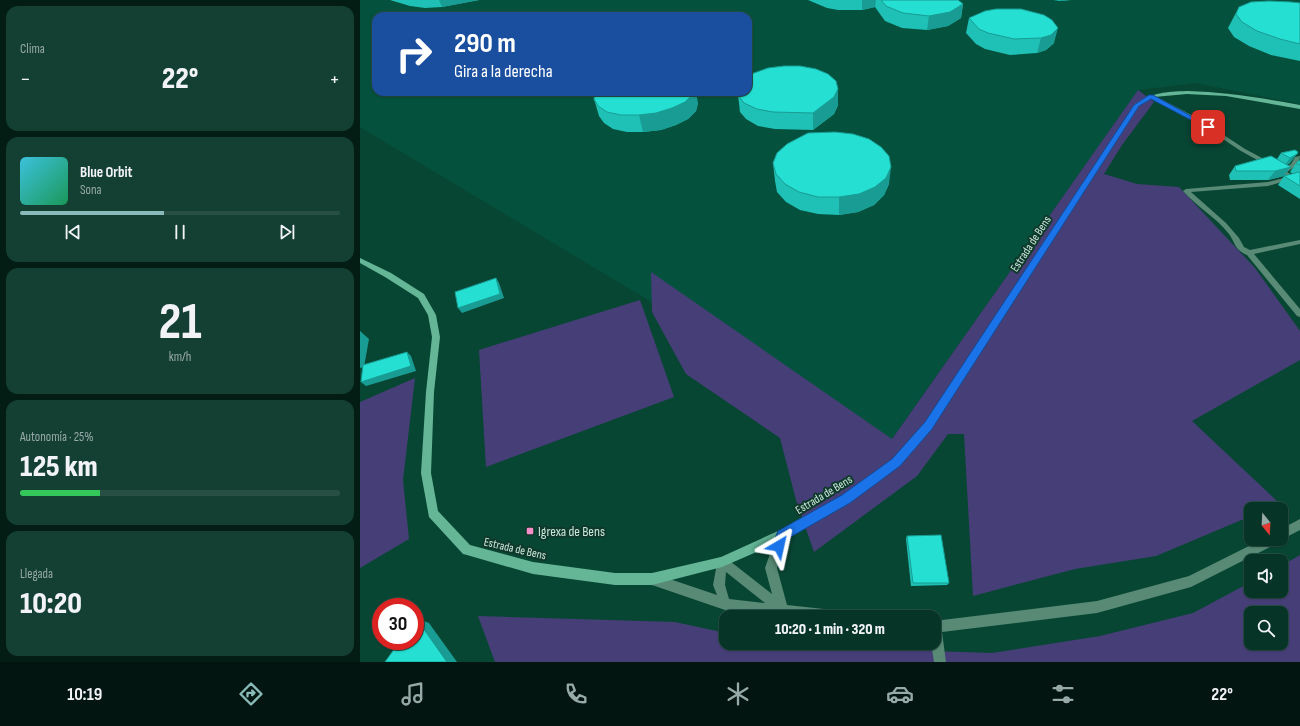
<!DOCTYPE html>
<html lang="es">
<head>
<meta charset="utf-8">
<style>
  body { margin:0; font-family:"Sofia Sans Condensed",sans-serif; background:#143f33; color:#f1f3f6; height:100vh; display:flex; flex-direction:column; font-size:15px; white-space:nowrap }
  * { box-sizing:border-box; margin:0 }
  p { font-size:13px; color:#98aaa7 }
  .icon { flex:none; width:22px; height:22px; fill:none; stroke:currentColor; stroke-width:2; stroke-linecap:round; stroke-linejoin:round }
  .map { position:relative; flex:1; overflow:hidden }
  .details { display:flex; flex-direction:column; gap:6px; padding:6px; background:#031d15; width:360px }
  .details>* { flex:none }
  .hud { position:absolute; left:12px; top:12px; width:380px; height:84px; border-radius:12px; box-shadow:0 1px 3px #0004,0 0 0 1px #274f44; background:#1a4fa0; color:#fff; overflow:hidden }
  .needle { width:26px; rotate:162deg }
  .fabs { position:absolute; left:884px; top:502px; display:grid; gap:8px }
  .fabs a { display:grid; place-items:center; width:44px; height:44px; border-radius:8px; background:#063427; box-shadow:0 1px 3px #0004,0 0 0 1px #274f44; font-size:20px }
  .speed { position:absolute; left:12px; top:598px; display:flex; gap:8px; font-size:20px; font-weight:700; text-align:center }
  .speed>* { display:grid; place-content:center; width:52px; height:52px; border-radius:50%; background:#063427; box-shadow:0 1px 3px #0004,0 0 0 1px #274f44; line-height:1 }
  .speed .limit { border:6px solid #d22; background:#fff; color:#111 }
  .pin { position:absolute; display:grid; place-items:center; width:34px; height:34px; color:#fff; margin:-17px; border-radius:8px; box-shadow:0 2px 6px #0006 }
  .me { position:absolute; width:44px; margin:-22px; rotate:36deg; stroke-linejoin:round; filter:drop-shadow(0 0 3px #0008) }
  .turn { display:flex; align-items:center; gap:14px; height:84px; padding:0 16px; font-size:18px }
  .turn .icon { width:52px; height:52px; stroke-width:2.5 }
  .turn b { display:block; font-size:28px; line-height:34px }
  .big { font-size:30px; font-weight:800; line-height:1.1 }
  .details .tile { flex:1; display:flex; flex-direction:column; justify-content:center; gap:6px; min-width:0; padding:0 14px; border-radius:12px; background:#143f33 }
  .details .dial { align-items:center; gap:0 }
  .dial b { font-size:52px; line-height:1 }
  .song { display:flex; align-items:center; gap:12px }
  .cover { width:48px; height:48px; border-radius:6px; background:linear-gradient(135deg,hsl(190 70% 55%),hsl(150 70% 35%)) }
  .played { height:4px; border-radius:2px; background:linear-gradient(90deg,#8bbbb9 45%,#274f44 45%) }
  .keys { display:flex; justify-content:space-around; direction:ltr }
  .heat { display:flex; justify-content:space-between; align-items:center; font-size:22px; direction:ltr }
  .charge { height:6px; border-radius:3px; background:linear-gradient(90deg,#34c759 25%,#274f44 0) }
  .trip { position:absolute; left:359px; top:610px; width:222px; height:40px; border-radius:12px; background:#063427; box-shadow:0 1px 3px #0004,0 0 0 1px #274f44; font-weight:800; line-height:40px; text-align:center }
  .tabs { display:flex; height:64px; justify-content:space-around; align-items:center; background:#021510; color:#98aaa7 }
  .tabs .icon { width:28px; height:28px }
  .tabs .selected { color:#8bbbb9 }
  .tabs b { font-size:18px; color:#f1f3f6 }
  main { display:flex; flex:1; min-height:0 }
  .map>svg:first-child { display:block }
  .built { fill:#04523d; fill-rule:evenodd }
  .green { fill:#463e77; fill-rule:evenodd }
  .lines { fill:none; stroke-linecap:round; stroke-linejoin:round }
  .street { fill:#588a76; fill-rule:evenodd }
  .secondary { fill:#64b697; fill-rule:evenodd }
  .wall { fill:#1fc0b5 }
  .shaded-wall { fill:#199c93 }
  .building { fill:#24dfd2; stroke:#199c93 }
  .route { fill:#1a73e8; stroke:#114b97 }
  .poi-dot { fill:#f98fc9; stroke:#0e392b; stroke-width:1.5 }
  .labels { text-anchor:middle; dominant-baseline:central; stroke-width:4; stroke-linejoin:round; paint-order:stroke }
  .street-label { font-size:12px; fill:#cce8dc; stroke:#0e392b }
  .near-poi-label { font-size:14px; fill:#cce8dc; stroke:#0e392b; text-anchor:start }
</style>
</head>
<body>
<main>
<section class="details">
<div class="tile"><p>Clima</p>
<div class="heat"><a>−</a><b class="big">22°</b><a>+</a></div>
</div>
<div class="tile">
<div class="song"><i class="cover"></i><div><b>Blue Orbit</b><p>Sona</p></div></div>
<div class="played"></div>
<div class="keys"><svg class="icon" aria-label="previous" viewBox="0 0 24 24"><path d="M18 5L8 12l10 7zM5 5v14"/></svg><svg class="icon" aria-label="pause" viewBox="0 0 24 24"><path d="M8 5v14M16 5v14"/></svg><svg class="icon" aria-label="next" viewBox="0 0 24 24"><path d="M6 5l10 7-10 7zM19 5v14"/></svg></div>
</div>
<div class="tile dial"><b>21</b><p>km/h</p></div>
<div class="tile"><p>Autonomía · 25%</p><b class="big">125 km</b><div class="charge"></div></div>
<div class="tile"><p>Llegada</p><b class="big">10:20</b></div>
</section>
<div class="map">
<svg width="940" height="662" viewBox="0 0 940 662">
  <rect width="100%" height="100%" fill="#084634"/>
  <path class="built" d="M0,0H940V104L836,83L778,90L528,444L0,127ZM16,16H388V92H16Z"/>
  <g class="green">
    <polygon points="778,90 794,102 762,145 744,174 777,184 819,187 895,268 940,331 940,360 832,421 918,502 905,509 891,509 891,516 796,556 715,569 613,596 604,434 588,434 557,476 454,552 436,500 420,438 326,374 292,312 291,272 532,439"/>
    <polygon points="280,300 314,397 126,467 119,350"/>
    <polygon points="55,378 43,480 49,539 0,568 0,402"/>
    <path d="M940,555V662H135L118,616L315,622L366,633V643H416L435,647L442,643H503L538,650L632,653L740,636L833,613L891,582V591H921V566ZM891,613H921V643H891Z"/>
  </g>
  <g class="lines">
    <g class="street">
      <path d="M789,95H793L841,120L885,149L923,169L931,164L935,157L940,156C940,163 933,168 927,172L940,179V183L932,179L908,186L831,192L866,223L879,238L884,247L890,250L940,240V244L894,254L940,309V317L937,316L887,255C874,249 876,244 869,234C856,217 837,207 823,191L826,189L908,182L928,177L881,151L837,122L789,97Z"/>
      <polygon points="940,519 940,530 921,540 919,540 918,543 831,587 737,613 582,632 586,662 574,662 571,643 574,643 574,621 737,601 829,576 903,539 921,539 921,529"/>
      <path d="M422,530L426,531L427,535L417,568L427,605L482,611L486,613L488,617H430L365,610L292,585L288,583L286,579L288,575L292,573L357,595L353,585L358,558L362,557L366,558L412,594L405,568L418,531ZM366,572L405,603L369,599L365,585Z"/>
    </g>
    <path class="secondary" d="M827,91C865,92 902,98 940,105V109L866,96L827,94L794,97L779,106L572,428L539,466L490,502L426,539L362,567L292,585H255L173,574L107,555L103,554L69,517L61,473L66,392L72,337L68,315L58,298L25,277L0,263V258L31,273L64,294L76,315L80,337L74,392L71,473L78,511L110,545L173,562L255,573H292L361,557L418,531L482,496L533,460L566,422L775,104C794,92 805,92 827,91Z"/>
  </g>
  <g class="wall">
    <polygon points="30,0 119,0 82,7 65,8 50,6"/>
    <polygon points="448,0 598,0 603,4 601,18 588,26 567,30 542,28 525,21 515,7 502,10 478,10 467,8"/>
    <polygon points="693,0 711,0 700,1"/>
    <polygon points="940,3 940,61 911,55 889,46 874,37 868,28 879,7"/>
    <polygon points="636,9 694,43 686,50 677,53 650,55 625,49 616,44 606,33 609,18"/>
    <polygon points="378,95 478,105 474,114 453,130 415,129 398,126 386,119 380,112"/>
    <polygon points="234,99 338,103 336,111 328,119 316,125 301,130 283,132 267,132 253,129 244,123 239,116"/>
    <polygon points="935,150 930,163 927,165 924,176 933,174 930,172 936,163 940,160 940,199 918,185 924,176 908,180 870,180 869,175 875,166 917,159 921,153"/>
    <polygon points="413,163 529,184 524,195 514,205 498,212 479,215 458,214 440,210 426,202 417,192 415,181"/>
    <polygon points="547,536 589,583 587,585 551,586 546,539"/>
  </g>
  <g class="shaded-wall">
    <polygon points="79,0 119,0 82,7"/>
    <polygon points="502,0 516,0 515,7 502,10"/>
    <polygon points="700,0 711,0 700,1"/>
    <polygon points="603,4 601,18 588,26 567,30 569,16"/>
    <polygon points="698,28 694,43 686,50 677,53 681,38"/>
    <polygon points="478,89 478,105 474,114 453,130 453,113"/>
    <polygon points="333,92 336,92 338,103 336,111 328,119 316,125 301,130 283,132 279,115"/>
    <polygon points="937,154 930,163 923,167 930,158"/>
    <polygon points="531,167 529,184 524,195 514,205 498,212 479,215 479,197"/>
    <polygon points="931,167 924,176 908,180 915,171"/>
    <polygon points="136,278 139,283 144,298 102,313 98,308"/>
    <polygon points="0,331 9,339 4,367 0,368"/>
    <polygon points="47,352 51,356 56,371 6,386 1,382"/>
    <polygon points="56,618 69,623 97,662 87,662"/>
  </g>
  <g class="building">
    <polygon points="521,0 598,0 603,4 590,12 569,16 543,13 526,6"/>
    <polygon points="909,1 931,2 940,3 940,44 920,39 897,31 882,22 876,14 879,7 891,2"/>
    <polygon points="636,9 661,9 684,15 692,20 698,28 691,35 681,38 654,39 628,33 619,29 609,18 625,11"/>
    <polygon points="424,66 440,66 456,69 468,74 476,81 478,89 474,97 453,113 413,112 397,109 384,103 378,95 378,92 388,92 388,76 394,73 408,68"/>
    <polygon points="235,92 333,92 333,94 325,102 312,108 296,113 279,115 261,115 247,112 238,106 234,99"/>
    <polygon points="475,132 493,134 509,139 521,147 529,156 531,167 526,178 515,187 499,194 479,197 458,197 439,192 425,184 416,174 413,163 417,153 427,144 448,133"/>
    <polygon points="935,150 938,152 937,154 930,158 921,153"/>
    <polygon points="911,156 931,167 915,171 876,171 875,166"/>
    <polygon points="940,160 940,165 936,163"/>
    <polygon points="939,172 940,172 940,186 924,176"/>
    <polygon points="136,278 140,294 98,308 95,292"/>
    <polygon points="47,352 51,366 1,382 3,365"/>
    <polygon points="581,535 589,583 553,583 547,536"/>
    <polygon points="56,618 87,662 25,662 40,641 55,641 55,620"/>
  </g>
  <polygon class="route" points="789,95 793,95 851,127 846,128 791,99 779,106 572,429 540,466 490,503 427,539 423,550 419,552 414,550 412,546 418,531 482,495 532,459 565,422 774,105"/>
  <rect class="poi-dot" x="166" y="527" width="8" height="8" rx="2"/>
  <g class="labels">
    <g class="street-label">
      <text transform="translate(671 244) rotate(-57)">Estrada de Bens</text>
      <text transform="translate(464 495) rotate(-31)">Estrada de Bens</text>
      <text transform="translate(155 549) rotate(13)">Estrada de Bens</text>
    </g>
    <g class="near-poi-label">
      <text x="178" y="531">Igrexa de Bens</text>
    </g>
  </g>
</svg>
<div class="fabs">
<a><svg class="needle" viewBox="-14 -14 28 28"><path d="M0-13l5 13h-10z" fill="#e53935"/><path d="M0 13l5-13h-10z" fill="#98aaa7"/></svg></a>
<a><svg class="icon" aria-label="sound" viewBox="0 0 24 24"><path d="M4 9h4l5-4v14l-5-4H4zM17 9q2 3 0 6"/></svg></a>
<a><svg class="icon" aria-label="search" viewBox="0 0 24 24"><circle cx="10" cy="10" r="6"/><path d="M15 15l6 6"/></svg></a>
</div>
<div class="speed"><div class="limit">30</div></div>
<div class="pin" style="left:848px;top:127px;background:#d93025"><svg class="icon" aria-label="arrive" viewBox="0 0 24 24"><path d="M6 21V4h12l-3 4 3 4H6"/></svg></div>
<svg class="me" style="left:419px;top:546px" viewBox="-20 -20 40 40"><path d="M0-17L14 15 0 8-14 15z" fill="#1a73e8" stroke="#fff" stroke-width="4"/></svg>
<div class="trip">10:20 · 1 min · 320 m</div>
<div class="hud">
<div class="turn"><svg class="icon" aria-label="right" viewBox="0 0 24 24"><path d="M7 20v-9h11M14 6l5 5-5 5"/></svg><div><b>290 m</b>Gira a la derecha</div></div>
</div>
</div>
</main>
<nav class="tabs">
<b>10:19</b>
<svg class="icon selected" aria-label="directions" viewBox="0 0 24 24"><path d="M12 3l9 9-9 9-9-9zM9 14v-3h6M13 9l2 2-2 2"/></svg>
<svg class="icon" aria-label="music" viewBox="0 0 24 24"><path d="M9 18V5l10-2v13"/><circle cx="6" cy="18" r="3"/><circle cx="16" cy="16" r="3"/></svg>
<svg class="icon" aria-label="phone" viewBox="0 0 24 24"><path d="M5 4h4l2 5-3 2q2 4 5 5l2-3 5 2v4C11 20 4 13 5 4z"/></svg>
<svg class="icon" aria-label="climate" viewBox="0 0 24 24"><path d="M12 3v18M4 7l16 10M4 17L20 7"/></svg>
<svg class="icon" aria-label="car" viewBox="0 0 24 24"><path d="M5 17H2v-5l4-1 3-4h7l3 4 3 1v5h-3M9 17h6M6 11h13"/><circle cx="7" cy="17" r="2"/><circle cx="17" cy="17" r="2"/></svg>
<svg class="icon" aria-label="filters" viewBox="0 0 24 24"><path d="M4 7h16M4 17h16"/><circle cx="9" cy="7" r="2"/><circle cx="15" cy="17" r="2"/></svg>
<b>22°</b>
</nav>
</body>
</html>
